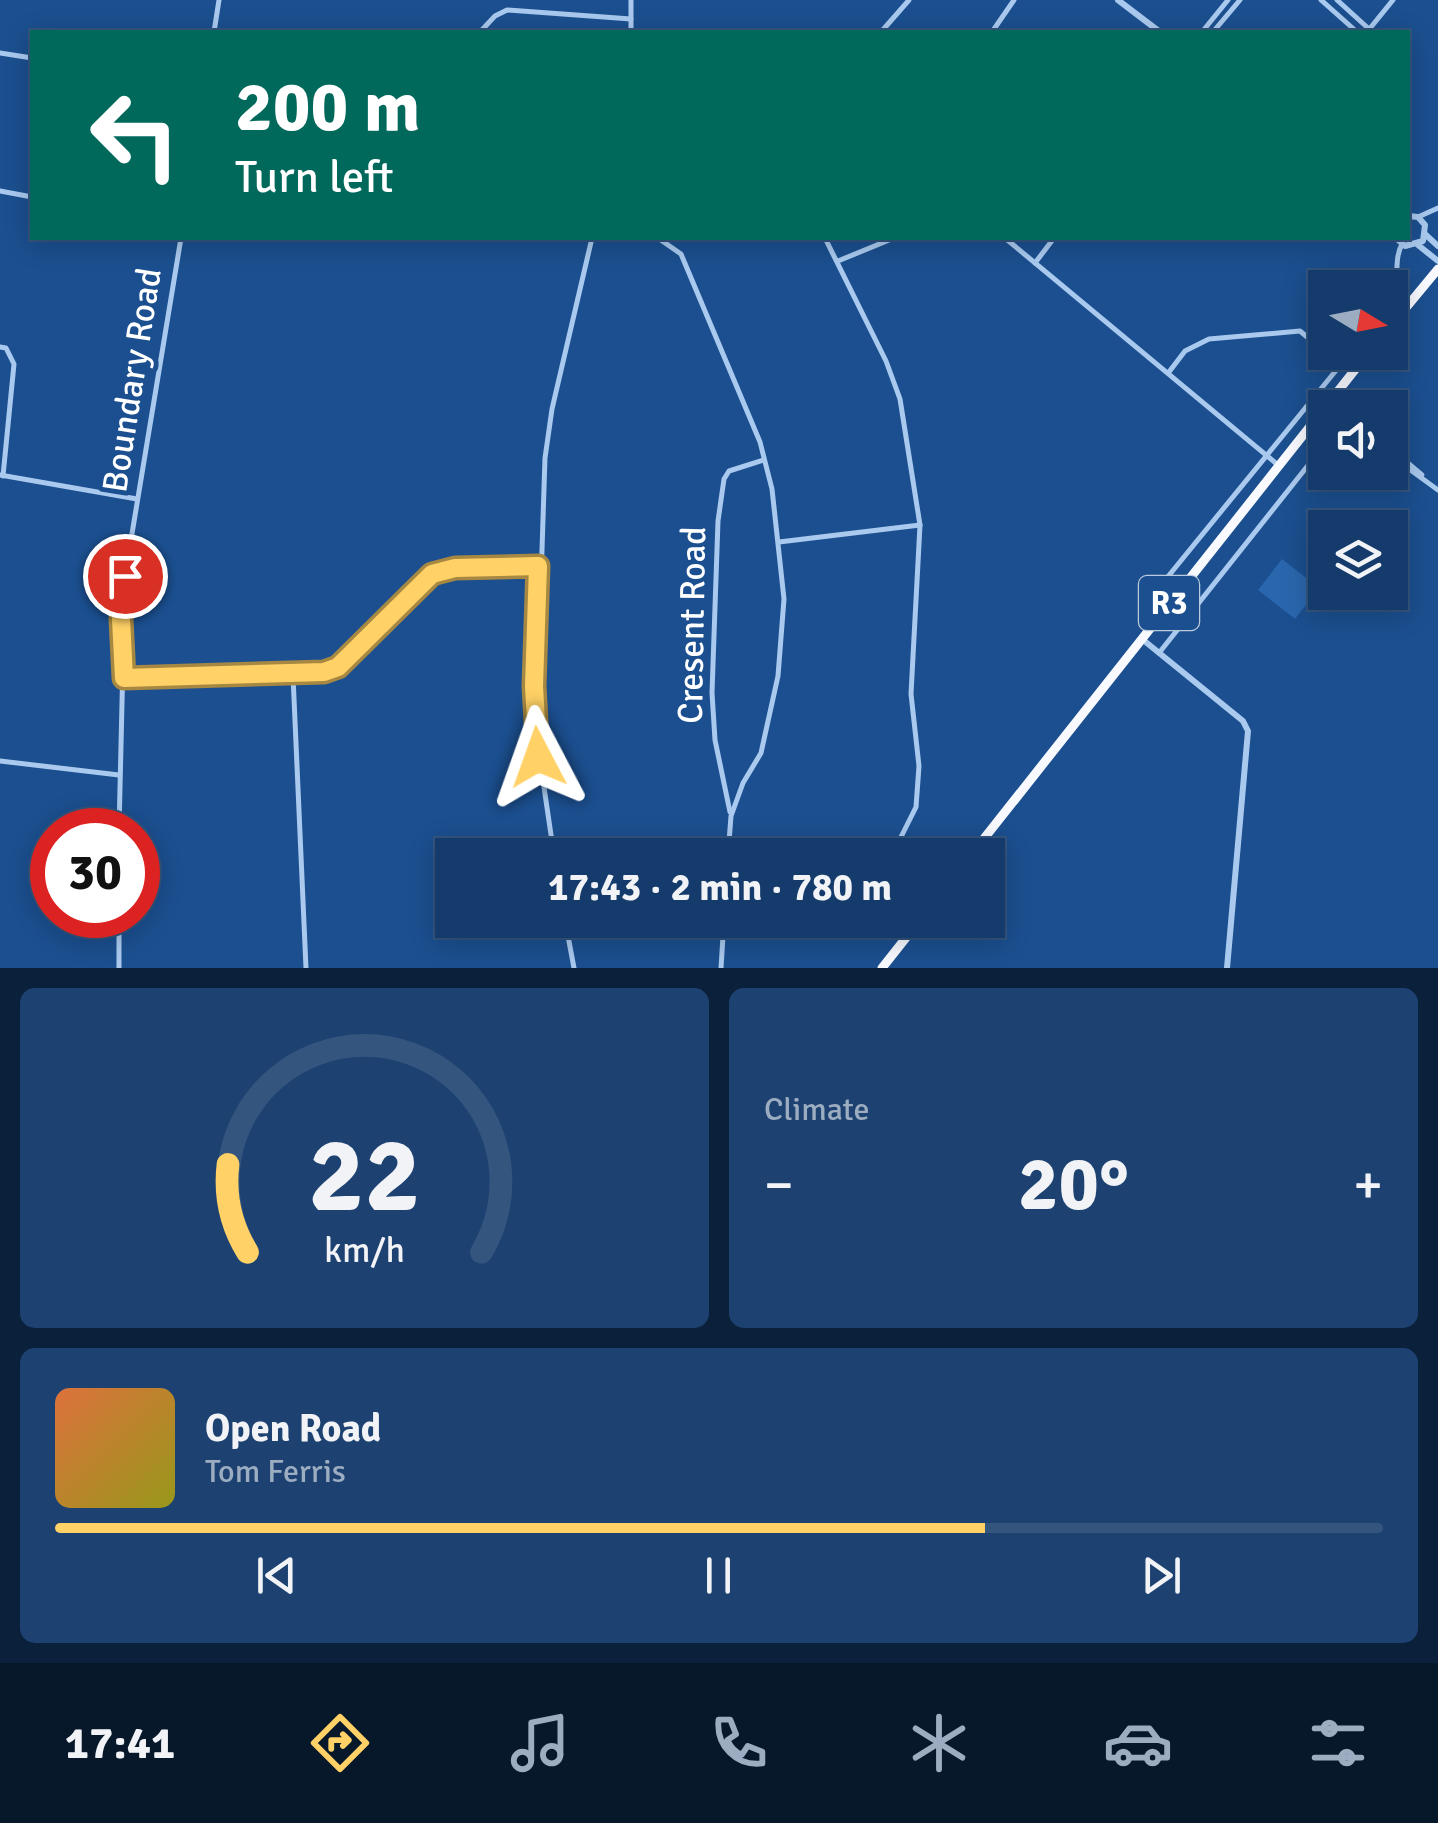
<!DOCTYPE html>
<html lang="en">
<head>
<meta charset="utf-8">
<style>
  body { margin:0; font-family:Signika,sans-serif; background:#1d4271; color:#f1f3f6; height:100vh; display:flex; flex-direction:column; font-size:38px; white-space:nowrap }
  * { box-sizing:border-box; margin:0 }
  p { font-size:32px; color:#9dadc1 }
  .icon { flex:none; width:55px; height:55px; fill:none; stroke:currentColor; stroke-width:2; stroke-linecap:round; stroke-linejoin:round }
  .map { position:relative; height:968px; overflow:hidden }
  .side { display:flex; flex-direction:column; gap:20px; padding:20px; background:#0b203b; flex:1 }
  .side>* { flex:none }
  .guide { position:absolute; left:30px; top:30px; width:1380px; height:210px; border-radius:0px; box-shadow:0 5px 25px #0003,0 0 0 2px #33557e; background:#00695c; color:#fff; overflow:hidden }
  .needle { width:65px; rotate:100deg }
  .tools { position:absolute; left:1308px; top:270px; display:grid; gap:20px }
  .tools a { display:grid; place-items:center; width:100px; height:100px; border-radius:0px; background:#143b6b; box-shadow:0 5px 25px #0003,0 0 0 2px #33557e; font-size:50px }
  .speed { position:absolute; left:30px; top:808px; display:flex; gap:20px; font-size:50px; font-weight:700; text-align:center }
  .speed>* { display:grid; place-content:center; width:130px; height:130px; border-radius:50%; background:#143b6b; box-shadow:0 5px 25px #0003,0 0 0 2px #33557e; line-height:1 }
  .speed .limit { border:15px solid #d22; background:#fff; color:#111 }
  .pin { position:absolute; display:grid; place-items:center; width:85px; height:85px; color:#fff; margin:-42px; border:5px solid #fff; border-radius:50%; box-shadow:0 2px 10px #0007 }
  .me { position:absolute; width:110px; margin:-55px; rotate:356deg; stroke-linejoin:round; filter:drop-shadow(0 0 8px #0008) }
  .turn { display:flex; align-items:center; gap:35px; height:210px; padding:0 40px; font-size:45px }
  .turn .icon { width:130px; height:130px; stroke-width:2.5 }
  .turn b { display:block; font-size:70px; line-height:85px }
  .big { font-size:75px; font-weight:700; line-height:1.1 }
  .side .card { flex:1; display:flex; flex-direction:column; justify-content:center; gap:15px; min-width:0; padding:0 35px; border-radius:15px; background:#1d4271 }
  .side .dial { align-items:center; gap:0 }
  .dial svg { height:260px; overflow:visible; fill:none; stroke:#33557e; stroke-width:7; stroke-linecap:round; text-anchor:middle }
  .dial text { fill:#f1f3f6; stroke:none }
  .song { display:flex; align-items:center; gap:30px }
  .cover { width:120px; height:120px; border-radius:15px; background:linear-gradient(135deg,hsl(20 70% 55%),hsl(60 70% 35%)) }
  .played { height:10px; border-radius:5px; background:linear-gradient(90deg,#ffd166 70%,#33557e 70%) }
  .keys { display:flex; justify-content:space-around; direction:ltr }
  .heat { display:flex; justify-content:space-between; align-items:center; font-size:55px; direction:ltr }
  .side .tiles { flex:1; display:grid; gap:20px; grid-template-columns:1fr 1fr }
  .card:last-child { grid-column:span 2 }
  .trip { position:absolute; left:435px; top:838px; width:570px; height:100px; border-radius:0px; background:#143b6b; box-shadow:0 5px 25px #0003,0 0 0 2px #33557e; font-weight:700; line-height:100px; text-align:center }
  .tabs { display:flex; height:160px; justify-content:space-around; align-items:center; background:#08182b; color:#9dadc1 }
  .tabs .icon { width:70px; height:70px }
  .tabs .active { color:#ffd166 }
  .tabs b { font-size:45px; color:#f1f3f6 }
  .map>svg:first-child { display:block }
  .building { fill:#2a66ad }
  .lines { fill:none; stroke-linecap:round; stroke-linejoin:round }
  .minor { stroke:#a9c9ee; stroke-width:5 }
  .tertiary { stroke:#a9c9ee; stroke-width:6 }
  .trunk { stroke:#f8faff; stroke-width:9 }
  .route-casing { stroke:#a68842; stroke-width:25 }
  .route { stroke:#ffd166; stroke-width:18 }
  .labels { text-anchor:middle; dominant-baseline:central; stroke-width:10; stroke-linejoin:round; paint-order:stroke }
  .shield { fill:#1b4f8f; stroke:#bbcadd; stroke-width:2.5 }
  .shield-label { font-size:32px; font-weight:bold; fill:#fff }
  .street-label { font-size:35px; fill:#fff; stroke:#1b4f8f }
</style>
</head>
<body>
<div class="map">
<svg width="1438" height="968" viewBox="0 0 1438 968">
  <rect width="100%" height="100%" fill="#1b4f8f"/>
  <polygon class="building" points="1282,559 1319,588 1295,619 1258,590"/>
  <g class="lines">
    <g class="minor">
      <polyline points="1321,0 1357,32"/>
      <polyline points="1337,0 1369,29"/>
      <polyline points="214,32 219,0"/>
      <polyline points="480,32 495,16 507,10 631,19"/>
      <polyline points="631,32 631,0"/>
      <polyline points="881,32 909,0"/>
      <polyline points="992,32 1014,0"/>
      <polyline points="1202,32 1228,0"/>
      <polyline points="1213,32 1240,0"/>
      <polyline points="1367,32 1393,0"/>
      <polyline points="0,53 32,58"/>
      <polyline points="0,191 32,197"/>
      <polyline points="1418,217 1438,208"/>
      <polyline points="658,238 681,254 760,442 772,489 784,599 778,676 761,753 743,783 731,816 728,855"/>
      <polyline points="825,238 886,361 900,399 920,525 911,694 919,766 916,807 892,855"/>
      <polyline points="1005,238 1278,465"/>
      <polyline points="838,261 894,238"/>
      <polyline points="1035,263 1054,238"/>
      <path d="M1390,301C1402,285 1392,263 1402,244"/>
      <polyline points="0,347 6,348 14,364 3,476"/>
      <polyline points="1326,352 1340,366"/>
      <polyline points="1169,372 1185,351 1209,339 1300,331 1325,352"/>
      <polyline points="1390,448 1422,475"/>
      <polyline points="1390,455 1438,490"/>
      <polyline points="0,475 137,499"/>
      <polyline points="779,542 920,525"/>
      <polyline points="1172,600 1164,586 1166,579 1351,352"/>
      <polyline points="1159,653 1325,444"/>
      <polyline points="293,676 306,968"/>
      <polyline points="125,677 324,672 338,667 432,574 455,568 538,566"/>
      <polyline points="0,761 119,775"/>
      <polyline points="730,812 715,740 712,693 718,521 724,479 729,471 764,460"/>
      <polyline points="119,830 125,576 181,238"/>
      <polyline points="554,855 536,733 545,458 552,409 592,238"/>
      <polyline points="565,920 574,968"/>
      <polyline points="119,968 119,915"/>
      <polyline points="721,968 724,920"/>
    </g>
    <g class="tertiary">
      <polyline points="1118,0 1160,32"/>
      <polyline points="1426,235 1438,246"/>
      <polyline points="1396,238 1405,246 1423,241 1425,225 1418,217 1408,216"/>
      <polyline points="1418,245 1438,261"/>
      <polyline points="1142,639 1243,721 1248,731 1227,968"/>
    </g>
    <g class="trunk">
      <polyline points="1390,327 1438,269"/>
      <polyline points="971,855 1369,352"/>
      <polyline points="882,968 920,920"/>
    </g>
  </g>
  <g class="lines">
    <defs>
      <polyline id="route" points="125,576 121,619 124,678 324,672 338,667 432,574 455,568 538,566 534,686 538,757"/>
    </defs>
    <use href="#route" class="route-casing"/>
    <use href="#route" class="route"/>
  </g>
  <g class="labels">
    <rect class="shield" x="1139" y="576" width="60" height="54" rx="8"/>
    <g class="shield-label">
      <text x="1169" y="603">R3</text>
    </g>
    <g class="street-label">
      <text transform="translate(132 380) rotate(-81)">Boundary Road</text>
      <text transform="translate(692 625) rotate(-89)">Cresent Road</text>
    </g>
  </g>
</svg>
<div class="tools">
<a><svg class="needle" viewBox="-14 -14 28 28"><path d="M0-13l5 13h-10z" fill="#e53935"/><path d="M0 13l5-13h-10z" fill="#9dadc1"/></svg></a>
<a><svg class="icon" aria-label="sound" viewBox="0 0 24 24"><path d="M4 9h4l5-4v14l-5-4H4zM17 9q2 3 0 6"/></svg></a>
<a><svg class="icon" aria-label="layers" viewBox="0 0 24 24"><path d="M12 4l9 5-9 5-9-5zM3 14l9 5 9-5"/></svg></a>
</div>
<div class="speed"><div class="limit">30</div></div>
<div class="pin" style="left:125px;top:576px;background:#d93025"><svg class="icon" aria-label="arrive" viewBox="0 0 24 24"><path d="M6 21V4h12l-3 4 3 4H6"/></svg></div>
<svg class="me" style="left:538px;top:757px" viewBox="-20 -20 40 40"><path d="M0-17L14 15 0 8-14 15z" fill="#ffd166" stroke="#fff" stroke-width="4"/></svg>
<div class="trip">17:43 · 2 min · 780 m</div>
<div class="guide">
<div class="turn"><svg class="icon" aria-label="left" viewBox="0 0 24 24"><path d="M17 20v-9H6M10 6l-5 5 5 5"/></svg><div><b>200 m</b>Turn left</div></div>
</div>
</div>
<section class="side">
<div class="tiles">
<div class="card dial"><svg viewBox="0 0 100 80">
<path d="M14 69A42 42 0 1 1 86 69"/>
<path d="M14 69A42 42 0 0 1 8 42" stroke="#ffd166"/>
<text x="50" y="56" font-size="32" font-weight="700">22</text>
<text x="50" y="72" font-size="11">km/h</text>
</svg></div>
<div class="card"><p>Climate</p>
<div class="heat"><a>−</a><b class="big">20°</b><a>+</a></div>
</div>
<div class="card">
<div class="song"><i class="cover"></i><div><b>Open Road</b><p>Tom Ferris</p></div></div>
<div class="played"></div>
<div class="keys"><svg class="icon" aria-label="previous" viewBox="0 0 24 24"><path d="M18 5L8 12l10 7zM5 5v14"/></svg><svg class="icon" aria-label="pause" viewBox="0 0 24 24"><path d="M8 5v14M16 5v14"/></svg><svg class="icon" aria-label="next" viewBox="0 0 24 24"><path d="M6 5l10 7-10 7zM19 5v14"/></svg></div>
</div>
</div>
</section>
<nav class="tabs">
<b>17:41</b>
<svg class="icon active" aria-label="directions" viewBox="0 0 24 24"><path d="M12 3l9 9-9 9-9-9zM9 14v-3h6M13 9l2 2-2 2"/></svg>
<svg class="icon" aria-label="music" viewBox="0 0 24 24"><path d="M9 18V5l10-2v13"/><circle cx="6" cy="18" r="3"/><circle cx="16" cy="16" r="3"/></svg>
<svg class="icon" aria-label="phone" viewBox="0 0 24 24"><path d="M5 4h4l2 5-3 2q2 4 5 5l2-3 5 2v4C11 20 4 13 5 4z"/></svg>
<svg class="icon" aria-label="climate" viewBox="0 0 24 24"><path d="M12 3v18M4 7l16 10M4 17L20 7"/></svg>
<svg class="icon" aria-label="car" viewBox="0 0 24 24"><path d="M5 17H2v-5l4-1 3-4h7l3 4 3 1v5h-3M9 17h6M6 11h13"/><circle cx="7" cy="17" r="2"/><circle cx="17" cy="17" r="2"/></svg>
<svg class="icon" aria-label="filters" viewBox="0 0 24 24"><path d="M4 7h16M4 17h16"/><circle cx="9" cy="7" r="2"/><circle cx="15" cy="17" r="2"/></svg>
</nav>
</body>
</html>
